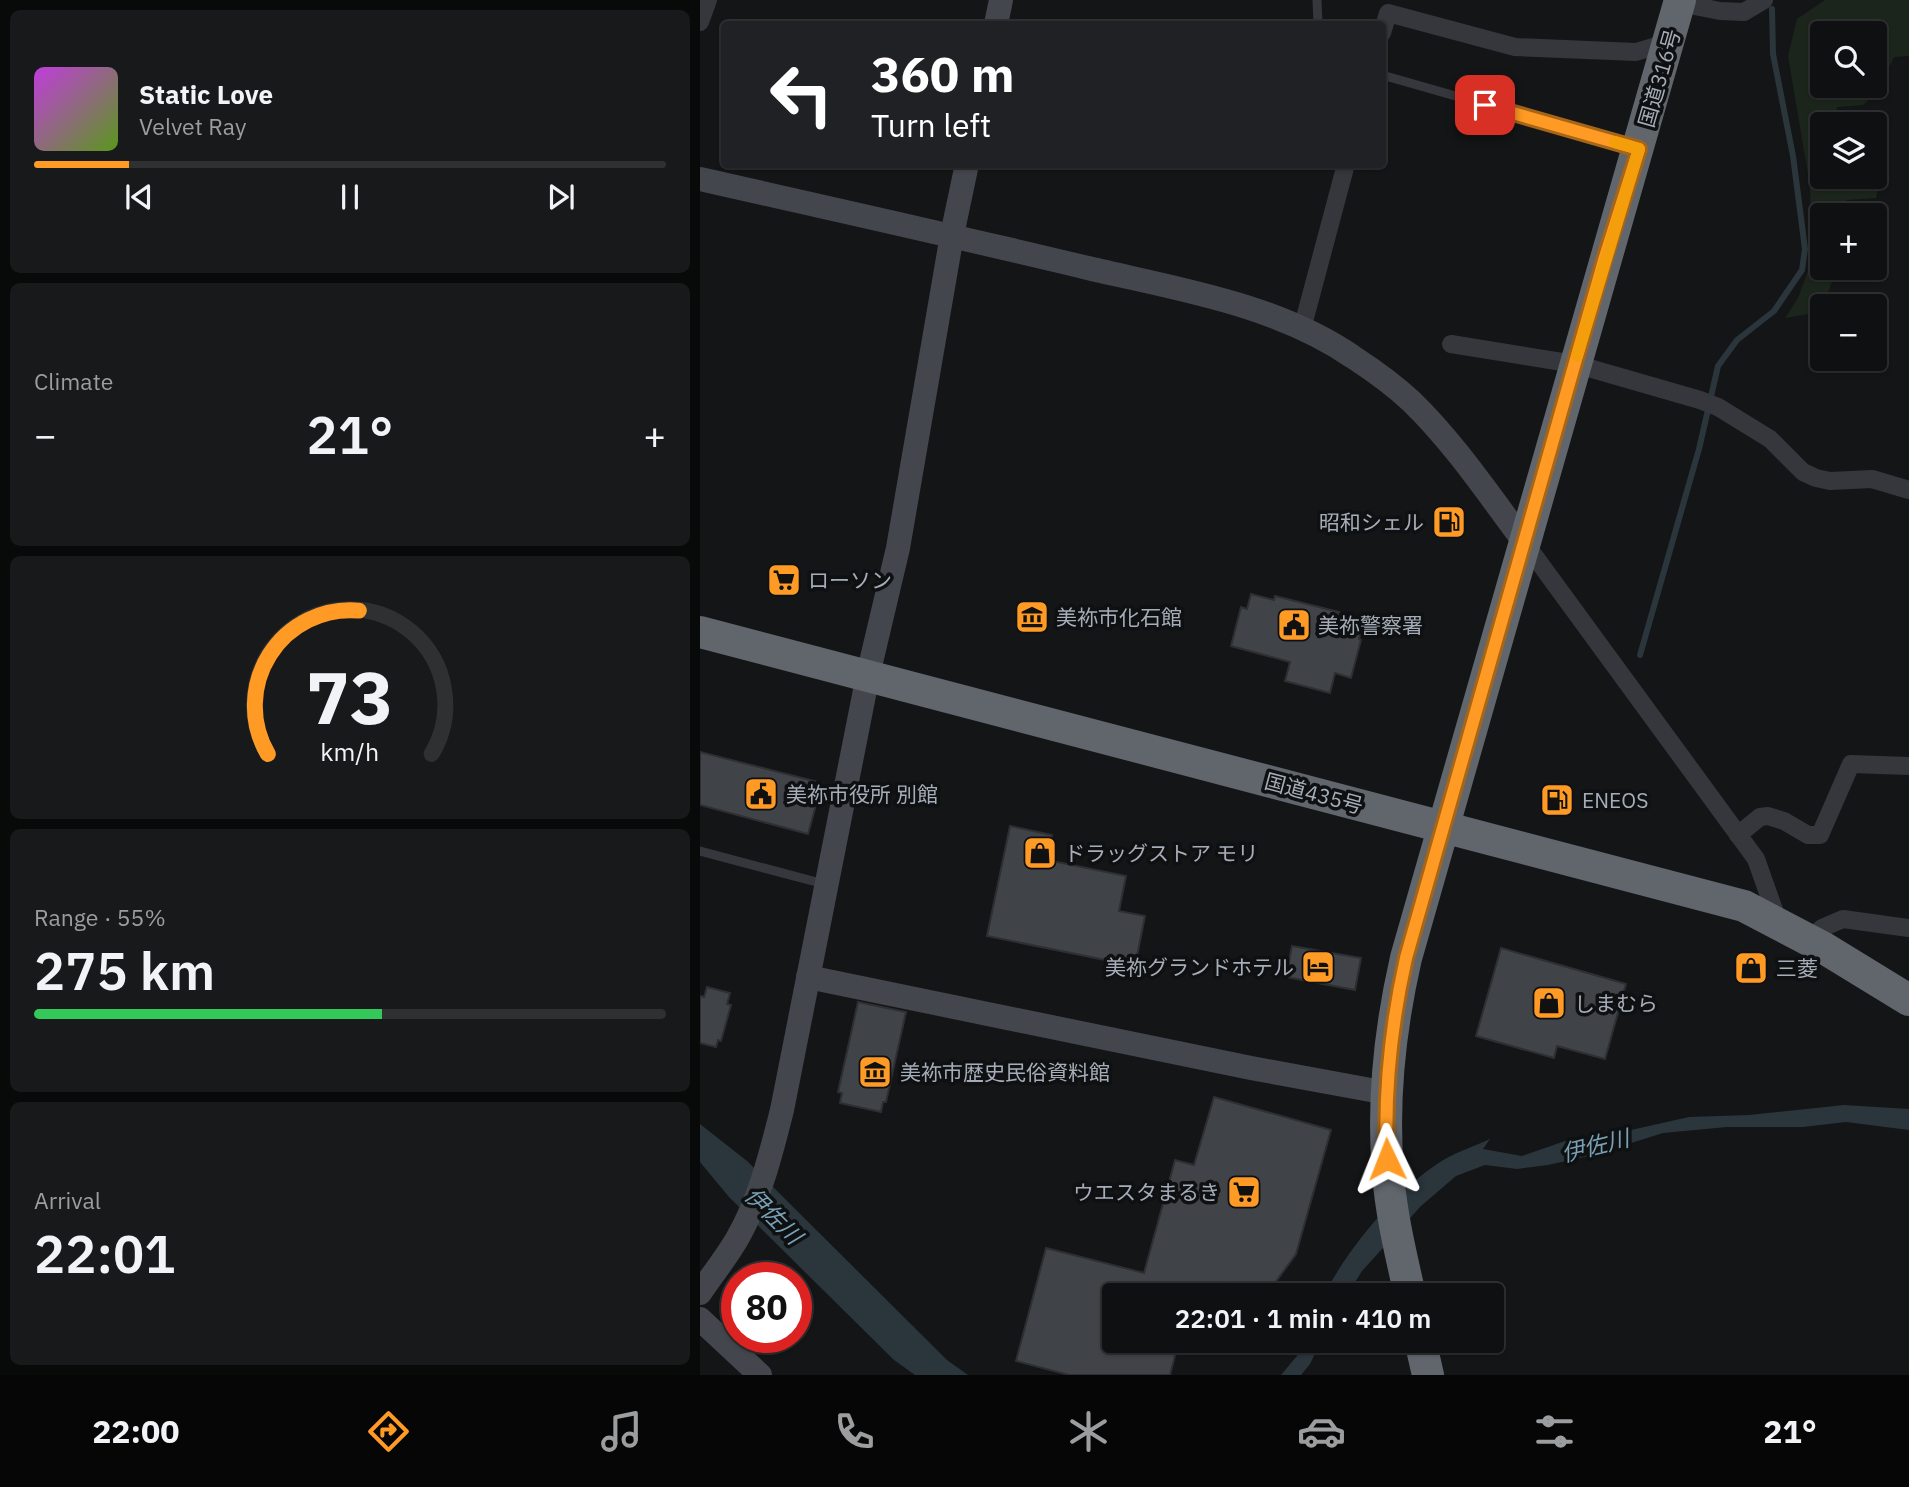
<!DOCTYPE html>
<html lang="en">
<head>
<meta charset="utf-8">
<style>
  body { margin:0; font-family:"IBM Plex Sans","Noto Sans JP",sans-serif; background:#18191a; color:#f1f3f6; height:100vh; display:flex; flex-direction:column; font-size:26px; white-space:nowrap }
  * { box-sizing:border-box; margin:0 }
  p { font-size:23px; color:#9b9d9f }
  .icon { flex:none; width:38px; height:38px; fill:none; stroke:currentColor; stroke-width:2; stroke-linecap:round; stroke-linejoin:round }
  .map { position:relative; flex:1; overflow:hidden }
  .side { display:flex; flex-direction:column; gap:10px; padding:10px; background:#080909; width:700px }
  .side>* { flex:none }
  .guide { position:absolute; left:21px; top:21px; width:665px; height:147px; border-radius:7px; box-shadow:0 2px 5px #0004,0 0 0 2px #2f3031; background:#202124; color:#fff; overflow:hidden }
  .tools { position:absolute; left:1110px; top:21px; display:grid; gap:14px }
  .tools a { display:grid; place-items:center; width:77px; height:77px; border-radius:7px; background:#0f1011; box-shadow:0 2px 5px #0004,0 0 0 2px #2f3031; font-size:35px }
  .speed { position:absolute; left:21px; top:1262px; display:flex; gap:14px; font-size:35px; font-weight:700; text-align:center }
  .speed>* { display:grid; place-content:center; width:91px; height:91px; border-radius:50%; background:#0f1011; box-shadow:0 2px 5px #0004,0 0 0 2px #2f3031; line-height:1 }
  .speed .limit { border:10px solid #d22; background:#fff; color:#111 }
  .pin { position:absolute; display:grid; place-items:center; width:60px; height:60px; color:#fff; margin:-30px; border-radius:14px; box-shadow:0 4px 10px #0006 }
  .me { position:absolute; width:77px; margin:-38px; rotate:358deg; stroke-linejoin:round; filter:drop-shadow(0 0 5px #0008) }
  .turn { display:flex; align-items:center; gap:24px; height:147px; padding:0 35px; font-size:32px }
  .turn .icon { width:91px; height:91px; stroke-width:2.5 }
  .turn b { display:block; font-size:49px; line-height:60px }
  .big { font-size:52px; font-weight:600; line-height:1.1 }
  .side .widget { flex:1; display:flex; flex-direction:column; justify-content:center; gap:10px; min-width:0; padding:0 24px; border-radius:10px; background:#18191a }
  .side .dial { align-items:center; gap:0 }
  .dial svg { height:182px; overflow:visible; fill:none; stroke:#2f3031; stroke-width:7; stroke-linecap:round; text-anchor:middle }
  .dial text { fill:#f1f3f6; stroke:none }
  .song { display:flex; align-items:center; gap:21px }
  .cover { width:84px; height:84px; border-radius:10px; background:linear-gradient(135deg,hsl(290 70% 55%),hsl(90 70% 35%)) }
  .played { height:7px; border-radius:4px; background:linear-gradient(90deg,#ff9b24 15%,#2f3031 15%) }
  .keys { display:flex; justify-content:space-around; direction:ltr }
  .heat { display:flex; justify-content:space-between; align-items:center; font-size:38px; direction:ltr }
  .charge { height:10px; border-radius:5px; background:linear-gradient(90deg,#34c759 55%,#2f3031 0) }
  .trip { position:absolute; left:402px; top:1283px; width:402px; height:70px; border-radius:7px; background:#0f1011; box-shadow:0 2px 5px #0004,0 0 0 2px #2f3031; font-weight:600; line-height:70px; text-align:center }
  .menu { display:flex; height:112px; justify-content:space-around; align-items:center; background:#060607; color:#9b9d9f }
  .menu .icon { width:49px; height:49px }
  .menu .on { color:#ff9b24 }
  .menu b { font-size:32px; color:#f1f3f6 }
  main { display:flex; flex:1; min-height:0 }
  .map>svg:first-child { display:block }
  .green { fill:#1c251c; fill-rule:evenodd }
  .water { fill:#2a363c }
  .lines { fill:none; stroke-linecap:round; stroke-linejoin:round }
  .stream { stroke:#2a363c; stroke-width:6 }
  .building { fill:#404347; stroke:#2e2f33; stroke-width:2 }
  .lane { stroke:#35373c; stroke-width:9 }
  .street { stroke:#35373c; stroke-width:18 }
  .secondary { stroke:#43464c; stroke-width:24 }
  .highway { stroke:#61666d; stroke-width:32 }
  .route-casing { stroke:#a66517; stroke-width:18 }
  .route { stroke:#ff9b24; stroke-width:12 }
  .slow { stroke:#f59e0b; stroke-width:12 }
  .labels { text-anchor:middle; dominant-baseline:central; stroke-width:7; stroke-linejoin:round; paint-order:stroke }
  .street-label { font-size:21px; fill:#a5adb8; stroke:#0f1012 }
  .poi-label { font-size:21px; fill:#a5adb8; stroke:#0f1012; text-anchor:start }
  .water-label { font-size:23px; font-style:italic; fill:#79a1b6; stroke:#0f1012 }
</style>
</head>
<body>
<main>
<section class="side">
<div class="widget">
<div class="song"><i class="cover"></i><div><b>Static Love</b><p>Velvet Ray</p></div></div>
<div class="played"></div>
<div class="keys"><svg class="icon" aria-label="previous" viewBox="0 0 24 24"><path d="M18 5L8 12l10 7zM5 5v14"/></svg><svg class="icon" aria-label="pause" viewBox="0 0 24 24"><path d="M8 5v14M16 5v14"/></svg><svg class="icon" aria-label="next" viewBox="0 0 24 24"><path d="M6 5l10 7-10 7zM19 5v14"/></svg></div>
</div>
<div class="widget"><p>Climate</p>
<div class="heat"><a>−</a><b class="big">21°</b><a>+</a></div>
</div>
<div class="widget dial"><svg viewBox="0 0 100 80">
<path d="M14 69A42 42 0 1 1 86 69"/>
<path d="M14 69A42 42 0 0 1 54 6" stroke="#ff9b24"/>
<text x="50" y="56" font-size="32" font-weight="700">73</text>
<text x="50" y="72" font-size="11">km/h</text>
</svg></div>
<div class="widget"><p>Range · 55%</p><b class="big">275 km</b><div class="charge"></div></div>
<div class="widget"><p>Arrival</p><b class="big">22:01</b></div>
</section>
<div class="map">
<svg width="1209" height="1375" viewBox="0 0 1209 1375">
  <rect width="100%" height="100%" fill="#141517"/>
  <path class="green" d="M1125,0H1209V56L1194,57L1177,92L1163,105L1137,107L1135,124H1122V177H1164L1179,182L1176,198L1147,200L1137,215H1122V268H1135L1133,279L1121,312L1085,318L1098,298L1112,260L1110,186L1088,56L1097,19ZM1122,33H1174V86H1122Z"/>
  <g class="water">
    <path d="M1144,1105L1209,1109V1130L1146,1122L1103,1127H1027L963,1133L893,1155L848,1165L817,1169L785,1165L756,1176L721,1206L662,1271L647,1295H624C648,1248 699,1186 745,1159C759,1151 775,1146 790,1139L783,1149L822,1156L868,1140L891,1139L989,1117L1049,1115Z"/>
    <polygon points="0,1124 47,1161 247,1360 268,1375 215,1375 194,1360 29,1197 0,1162"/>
    <polygon points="604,1341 621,1341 610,1364 601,1375 581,1375 606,1345"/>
  </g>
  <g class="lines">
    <polyline class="stream" points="940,655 999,449 1018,366 1037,340 1074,311 1102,270 1105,249 1093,156 1073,54 1072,9"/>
  </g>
  <g class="building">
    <polygon points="551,594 574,600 575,596 639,612 637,617 663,623 659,639 661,640 651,678 635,673 630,693 585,681 590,662 531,646 541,607 547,609"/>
    <polygon points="0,752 122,783 108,834 0,805"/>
    <polygon points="310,826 352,835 347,860 426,876 419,911 445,916 435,966 287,936"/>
    <polygon points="592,946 661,958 655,990 586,977"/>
    <polygon points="801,948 926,984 905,1059 857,1046 854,1058 776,1036"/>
    <polygon points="7,987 30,993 27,1004 31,1005 21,1041 18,1040 16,1047 0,1043 0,996 4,997"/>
    <polygon points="158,1002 206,1012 186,1102 183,1102 181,1112 140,1103 142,1093 138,1092"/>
    <polygon points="514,1097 631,1130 596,1254 572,1287 563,1284 560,1291 527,1282 526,1295 415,1295 415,1340 479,1340 470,1375 369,1375 316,1361 346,1248 444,1273 475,1160 494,1165"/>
  </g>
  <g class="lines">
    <g class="lane">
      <polyline points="617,0 618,24"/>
      <polyline points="682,75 934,147"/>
      <polyline points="0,851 124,884"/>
    </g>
    <g class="street">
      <polyline points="979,3 1020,11 1044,12 1064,0"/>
      <polyline points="0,22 8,0"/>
      <polyline points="682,33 688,13 815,47 936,52 969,42"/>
      <polyline points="602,329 646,164"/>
      <polyline points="751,344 875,364 1000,400 1018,407 1070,439 1103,472 1116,478 1130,481 1172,479 1209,490"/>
      <polyline points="825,543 1056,859 1079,924"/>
      <polyline points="1038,835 1060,817 1068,816 1084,821 1108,835 1120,835 1151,764 1209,766"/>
      <polyline points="1108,940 1122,928 1143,919 1209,928"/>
    </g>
    <g class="secondary">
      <polyline points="296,24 301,0"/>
      <path d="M0,179C129,208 259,237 388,268C477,289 576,304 653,357C673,370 694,385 712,402C755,444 789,495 825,543"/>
      <polyline points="108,977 551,1068 687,1093"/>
      <path d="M0,1293C12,1275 26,1258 37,1239C60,1199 71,1153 82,1110L168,675L198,548L252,235L267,164"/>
      <polyline points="0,1319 60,1375"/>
    </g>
    <g class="highway">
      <polyline points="0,632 1044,906 1124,948 1209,1000"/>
      <path d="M710,1295C701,1255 691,1214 688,1173C682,1100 690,1028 706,958L980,0"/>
      <polyline points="720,1340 728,1375"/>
    </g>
  </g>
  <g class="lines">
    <defs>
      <path id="route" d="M687,1159C684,1091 691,1025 706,958L905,257L939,149L785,105"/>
    </defs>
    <use href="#route" class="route-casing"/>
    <use href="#route" class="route"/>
    <polyline class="slow" points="877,356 939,149 915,142"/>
  </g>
  <defs>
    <symbol id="fuel-square" viewBox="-11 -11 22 22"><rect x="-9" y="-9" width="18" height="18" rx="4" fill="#ff9b24" stroke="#0f1012"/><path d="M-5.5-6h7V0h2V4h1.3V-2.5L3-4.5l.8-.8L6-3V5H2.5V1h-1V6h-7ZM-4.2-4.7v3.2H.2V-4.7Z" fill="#111"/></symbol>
    <symbol id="supermarket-square" viewBox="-11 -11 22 22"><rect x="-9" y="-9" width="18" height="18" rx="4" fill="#ff9b24" stroke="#0f1012"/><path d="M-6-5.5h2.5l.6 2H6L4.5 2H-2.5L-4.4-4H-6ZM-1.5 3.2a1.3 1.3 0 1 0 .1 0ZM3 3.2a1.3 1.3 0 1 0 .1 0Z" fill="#111"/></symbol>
    <symbol id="museum-square" viewBox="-11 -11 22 22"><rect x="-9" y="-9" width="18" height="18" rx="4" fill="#ff9b24" stroke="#0f1012"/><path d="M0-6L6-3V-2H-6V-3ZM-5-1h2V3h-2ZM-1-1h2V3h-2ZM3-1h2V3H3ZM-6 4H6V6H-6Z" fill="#111"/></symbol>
    <symbol id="civic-square" viewBox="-11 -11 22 22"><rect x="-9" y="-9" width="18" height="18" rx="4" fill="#ff9b24" stroke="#0f1012"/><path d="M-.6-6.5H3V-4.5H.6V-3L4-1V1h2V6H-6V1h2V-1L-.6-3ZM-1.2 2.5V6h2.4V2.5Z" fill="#111"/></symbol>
    <symbol id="shop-square" viewBox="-11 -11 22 22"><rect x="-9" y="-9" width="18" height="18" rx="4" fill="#ff9b24" stroke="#0f1012"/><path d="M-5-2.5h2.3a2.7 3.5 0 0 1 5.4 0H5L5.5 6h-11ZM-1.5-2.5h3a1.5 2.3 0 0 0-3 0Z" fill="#111"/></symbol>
    <symbol id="hotel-square" viewBox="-11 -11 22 22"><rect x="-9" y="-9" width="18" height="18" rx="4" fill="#ff9b24" stroke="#0f1012"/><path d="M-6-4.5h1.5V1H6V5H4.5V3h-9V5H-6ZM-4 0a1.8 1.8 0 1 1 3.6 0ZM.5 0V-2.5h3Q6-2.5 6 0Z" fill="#111"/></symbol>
  </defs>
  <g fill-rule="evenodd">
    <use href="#fuel-square" x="730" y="503" width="38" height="38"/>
    <use href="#supermarket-square" x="65" y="561" width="38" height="38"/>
    <use href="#museum-square" x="313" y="598" width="38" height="38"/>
    <use href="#civic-square" x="575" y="606" width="38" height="38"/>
    <use href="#civic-square" x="42" y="775" width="38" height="38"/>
    <use href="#fuel-square" x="838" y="781" width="38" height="38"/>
    <use href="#shop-square" x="321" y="834" width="38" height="38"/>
    <use href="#hotel-square" x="599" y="948" width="38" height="38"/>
    <use href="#shop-square" x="1032" y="949" width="38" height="38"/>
    <use href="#shop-square" x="830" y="984" width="38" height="38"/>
    <use href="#museum-square" x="156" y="1053" width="38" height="38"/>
    <use href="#supermarket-square" x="525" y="1173" width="38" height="38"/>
  </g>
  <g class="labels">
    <g class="street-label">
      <text transform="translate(959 78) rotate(-74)">国道316号</text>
      <text transform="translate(614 793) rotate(15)">国道435号</text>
    </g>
    <g class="poi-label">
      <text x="724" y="522" text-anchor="end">昭和シェル</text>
      <text x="108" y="580">ローソン</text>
      <text x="356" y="617">美袮市化石館</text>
      <text x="618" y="625">美祢警察署</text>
      <text x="86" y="794">美祢市役所 別館</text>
      <text x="882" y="800">ENEOS</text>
      <text x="364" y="853">ドラッグストア モリ</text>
      <text x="594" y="967" text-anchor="end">美祢グランドホテル</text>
      <text x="1076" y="968">三菱</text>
      <text x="874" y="1003">しまむら</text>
      <text x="200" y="1072">美袮市歴史民俗資料館</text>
      <text x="520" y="1192" text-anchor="end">ウエスタまるき</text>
    </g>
    <g class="water-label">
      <text transform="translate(895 1145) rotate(-14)">伊佐川</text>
      <text transform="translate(74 1215) rotate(45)">伊佐川</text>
    </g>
  </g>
</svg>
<div class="tools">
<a><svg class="icon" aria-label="search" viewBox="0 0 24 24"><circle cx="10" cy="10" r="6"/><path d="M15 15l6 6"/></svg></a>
<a><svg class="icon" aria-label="layers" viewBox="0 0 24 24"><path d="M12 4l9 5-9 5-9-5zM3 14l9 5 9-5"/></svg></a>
<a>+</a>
<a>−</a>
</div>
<div class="speed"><div class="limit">80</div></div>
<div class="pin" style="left:785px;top:105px;background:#d93025"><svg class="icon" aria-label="arrive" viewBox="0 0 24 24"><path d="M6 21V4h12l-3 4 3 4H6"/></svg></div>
<svg class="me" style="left:687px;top:1159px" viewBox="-20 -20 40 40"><path d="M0-17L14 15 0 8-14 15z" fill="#ff9b24" stroke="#fff" stroke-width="4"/></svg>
<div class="trip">22:01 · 1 min · 410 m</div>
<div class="guide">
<div class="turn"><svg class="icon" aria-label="left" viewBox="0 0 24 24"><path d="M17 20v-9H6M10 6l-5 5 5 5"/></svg><div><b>360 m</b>Turn left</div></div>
</div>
</div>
</main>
<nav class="menu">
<b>22:00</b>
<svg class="icon on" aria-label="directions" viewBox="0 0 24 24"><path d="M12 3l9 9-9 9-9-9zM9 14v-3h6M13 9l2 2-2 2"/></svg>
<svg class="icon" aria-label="music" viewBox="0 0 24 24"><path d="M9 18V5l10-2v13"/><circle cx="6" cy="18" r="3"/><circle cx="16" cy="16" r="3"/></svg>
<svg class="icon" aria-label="phone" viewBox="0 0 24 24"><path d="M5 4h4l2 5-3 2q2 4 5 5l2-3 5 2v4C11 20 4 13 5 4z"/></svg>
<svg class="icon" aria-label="climate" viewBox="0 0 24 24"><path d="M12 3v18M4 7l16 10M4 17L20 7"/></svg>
<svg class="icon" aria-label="car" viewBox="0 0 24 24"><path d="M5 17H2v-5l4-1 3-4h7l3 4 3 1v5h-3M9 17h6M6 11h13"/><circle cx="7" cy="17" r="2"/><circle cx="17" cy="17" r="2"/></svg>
<svg class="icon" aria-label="filters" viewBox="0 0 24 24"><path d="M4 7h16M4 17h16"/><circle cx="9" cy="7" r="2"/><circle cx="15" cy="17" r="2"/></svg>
<b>21°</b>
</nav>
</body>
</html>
